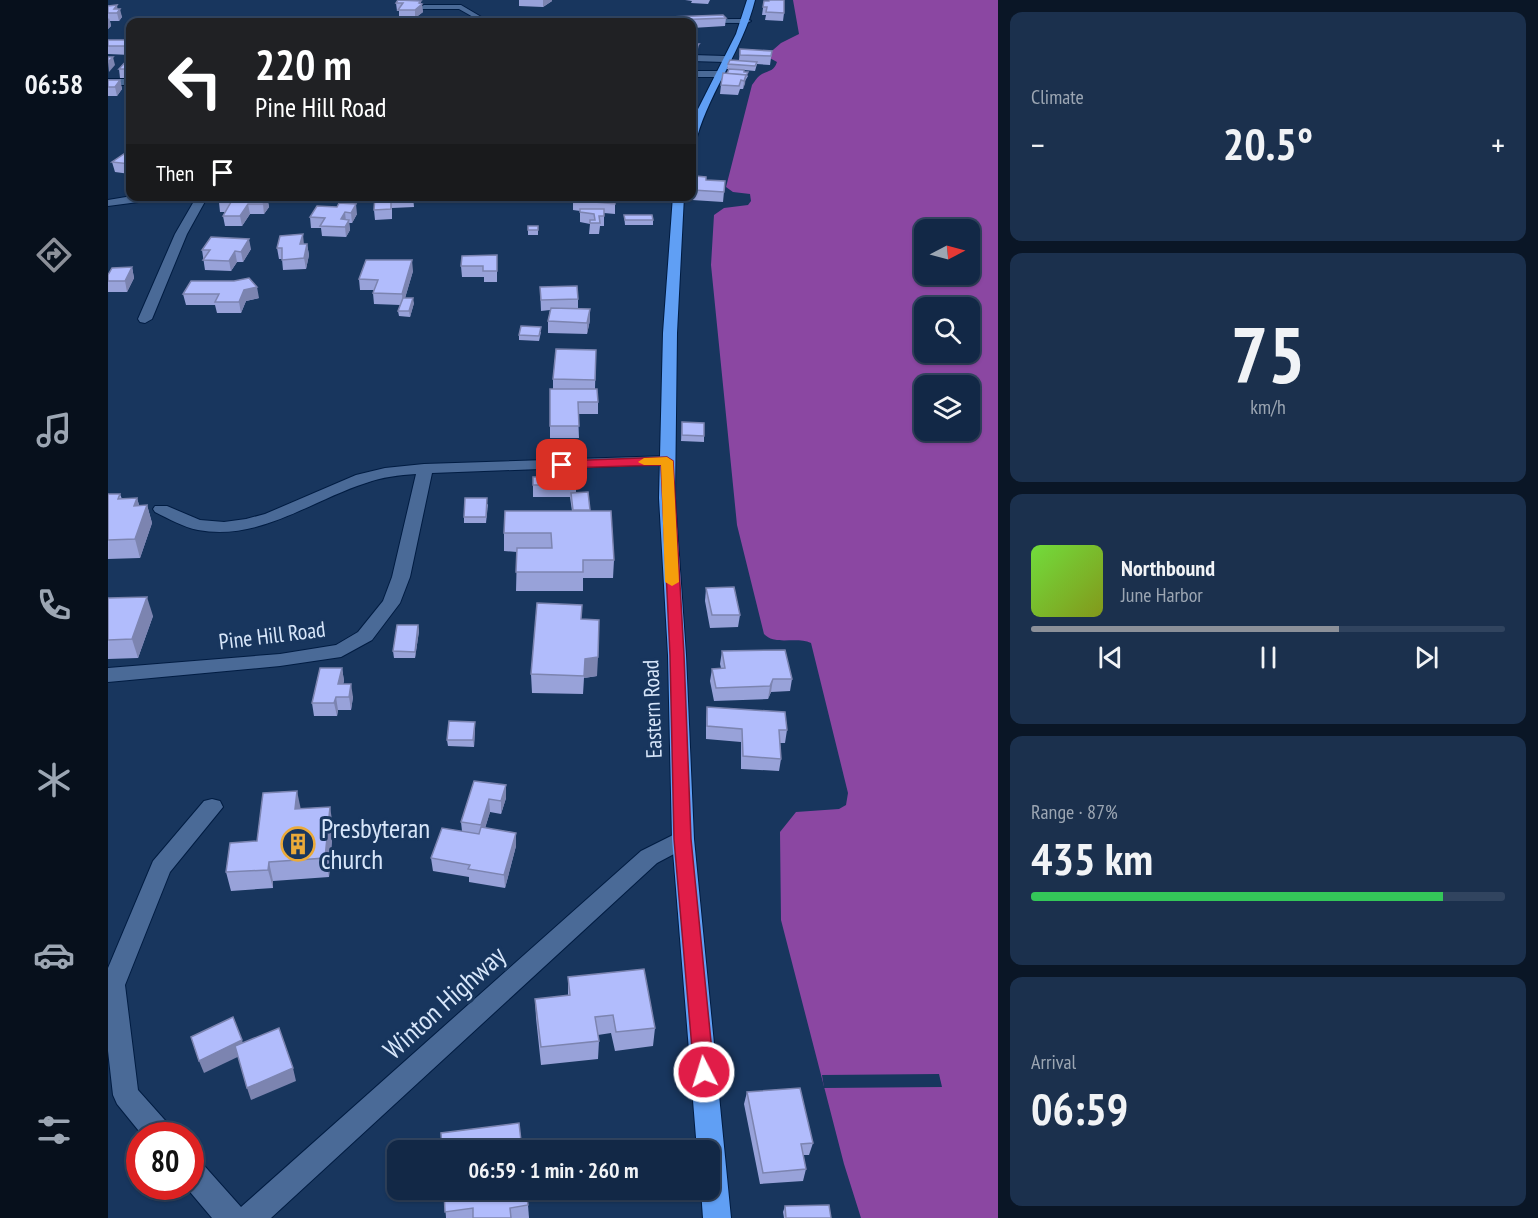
<!DOCTYPE html>
<html lang="en">
<head>
<meta charset="utf-8">
<style>
  body { margin:0; font-family:"PT Sans Narrow",sans-serif; background:#1b304d; color:#f1f3f6; height:100vh; display:flex; flex-direction:column; font-size:22px; white-space:nowrap }
  * { box-sizing:border-box; margin:0 }
  p { font-size:20px; color:#9ca6b3 }
  .icon { flex:none; width:33px; height:33px; fill:none; stroke:currentColor; stroke-width:2; stroke-linecap:round; stroke-linejoin:round }
  .map { position:relative; flex:1; overflow:hidden }
  .drawer { display:flex; flex-direction:column; gap:12px; padding:12px; background:#0a1626; width:540px }
  .drawer>* { flex:none }
  .guide { position:absolute; left:18px; top:18px; width:570px; height:183px; border-radius:12px; box-shadow:0 2px 4px #0004,0 0 0 2px #31445f; background:#202124; color:#fff; overflow:hidden }
  .needle { width:39px; rotate:84deg }
  .tools { position:absolute; left:806px; top:219px; display:grid; gap:12px }
  .tools a { display:grid; place-items:center; width:66px; height:66px; border-radius:12px; background:#122846; box-shadow:0 2px 4px #0004,0 0 0 2px #31445f; font-size:30px }
  .speed { position:absolute; left:18px; top:1122px; display:flex; gap:12px; font-size:30px; font-weight:700; text-align:center }
  .speed>* { display:grid; place-content:center; width:78px; height:78px; border-radius:50%; background:#122846; box-shadow:0 2px 4px #0004,0 0 0 2px #31445f; line-height:1 }
  .speed .limit { border:9px solid #d22; background:#fff; color:#111 }
  .pin { position:absolute; display:grid; place-items:center; width:51px; height:51px; color:#fff; margin:-26px; border-radius:12px; box-shadow:0 3px 9px #0006 }
  .me { position:absolute; width:66px; margin:-33px; rotate:355deg; stroke-linejoin:round; filter:drop-shadow(0 0 4px #0008) }
  .turn { display:flex; align-items:center; gap:21px; height:126px; padding:0 30px; font-size:27px }
  .turn .icon { width:78px; height:78px; stroke-width:2.5 }
  .turn b { display:block; font-size:42px; line-height:51px }
  .then { display:flex; align-items:center; height:57px; padding:0 30px; background:#0003; gap:12px; font-size:22px }
  .big { font-size:45px; font-weight:700; line-height:1.1 }
  .drawer .card { flex:1; display:flex; flex-direction:column; justify-content:center; gap:9px; min-width:0; padding:0 21px; border-radius:12px; background:#1b304d }
  .drawer .dial { align-items:center; gap:0 }
  .dial b { font-size:78px; line-height:1 }
  .song { display:flex; align-items:center; gap:18px }
  .cover { width:72px; height:72px; border-radius:9px; background:linear-gradient(135deg,hsl(100 70% 55%),hsl(70 70% 35%)) }
  .played { height:6px; border-radius:3px; background:linear-gradient(90deg,#8c9099 65%,#31445f 65%) }
  .keys { display:flex; justify-content:space-around; direction:ltr }
  .heat { display:flex; justify-content:space-between; align-items:center; font-size:33px; direction:ltr }
  .charge { height:9px; border-radius:4px; background:linear-gradient(90deg,#34c759 87%,#31445f 0) }
  .trip { position:absolute; left:279px; top:1140px; width:333px; height:60px; border-radius:12px; background:#122846; box-shadow:0 2px 4px #0004,0 0 0 2px #31445f; font-weight:700; line-height:60px; text-align:center }
  main { display:flex; flex:1; min-height:0 }
  .dock { display:flex; flex-direction:column; width:108px; justify-content:space-around; align-items:center; background:#07101c; color:#9ca6b3 }
  .dock .icon { width:42px; height:42px }
  .dock .active { color:#8c9099 }
  .dock b { font-size:27px; color:#f1f3f6 }
  .map>svg:first-child { display:block }
  .water { fill:#8b47a2; fill-rule:evenodd }
  .pier { fill:#18365e }
  .lines { fill:none; stroke-linecap:round; stroke-linejoin:round }
  .minor-casing { stroke:#001c42; stroke-width:2 }
  .highway-casing { stroke:#001c42; stroke-width:2 }
  .minor { fill:#4a6a97; fill-rule:evenodd }
  .highway { fill:#609ff4; fill-rule:evenodd }
  .wall { fill:#98a2d9 }
  .shaded-wall { fill:#7c84b0 }
  .building { fill:#b1bcfc; stroke:#7c84b0; stroke-width:1.5 }
  .route { fill:#e11d48; stroke:#92132f; stroke-width:1.5 }
  .slow { fill:#f59e0b }
  .labels { text-anchor:middle; dominant-baseline:central; stroke-width:6; stroke-linejoin:round; paint-order:stroke }
  .street-label { font-size:22px; fill:#d7e6fa; stroke:#18365e }
  .near-poi-label { font-size:27px; fill:#d7e6fa; stroke:#18365e; text-anchor:start }
  .near-street-label { font-size:27px; fill:#d7e6fa; stroke:#18365e }
</style>
</head>
<body>
<main>
<nav class="dock">
<b>06:58</b>
<svg class="icon active" aria-label="directions" viewBox="0 0 24 24"><path d="M12 3l9 9-9 9-9-9zM9 14v-3h6M13 9l2 2-2 2"/></svg>
<svg class="icon" aria-label="music" viewBox="0 0 24 24"><path d="M9 18V5l10-2v13"/><circle cx="6" cy="18" r="3"/><circle cx="16" cy="16" r="3"/></svg>
<svg class="icon" aria-label="phone" viewBox="0 0 24 24"><path d="M5 4h4l2 5-3 2q2 4 5 5l2-3 5 2v4C11 20 4 13 5 4z"/></svg>
<svg class="icon" aria-label="climate" viewBox="0 0 24 24"><path d="M12 3v18M4 7l16 10M4 17L20 7"/></svg>
<svg class="icon" aria-label="car" viewBox="0 0 24 24"><path d="M5 17H2v-5l4-1 3-4h7l3 4 3 1v5h-3M9 17h6M6 11h13"/><circle cx="7" cy="17" r="2"/><circle cx="17" cy="17" r="2"/></svg>
<svg class="icon" aria-label="filters" viewBox="0 0 24 24"><path d="M4 7h16M4 17h16"/><circle cx="9" cy="7" r="2"/><circle cx="15" cy="17" r="2"/></svg>
</nav>
<div class="map">
<svg width="890" height="1218" viewBox="0 0 890 1218">
  <rect width="100%" height="100%" fill="#18365e"/>
  <path class="water" d="M685,0H890V1218H753L736,1164L673,920L672,832L688,812L731,809L738,805L740,793L703,643C688,636 667,646 656,634L629,525L603,265L606,215L616,208L640,205L643,201L642,194L625,192L618,187L644,85C647,81 650,76 654,74C662,70 666,71 669,62L658,56L673,43L691,34ZM816,230H861V274H816ZM816,308H861V352H816ZM816,386H861V430H816Z"/>
  <polygon class="pier" points="831,1074 834,1087 716,1088 714,1075"/>
  <g class="lines">
    <defs>
      <g id="minor">
        <polygon points="316,5 353,5 375,18 398,20 639,19 643,21 639,23 374,22 351,9 313,9 312,7"/>
        <polygon points="584,55 617,56 621,59 617,62 584,61"/>
        <polygon points="584,71 609,71 613,74 609,77 584,77"/>
        <rect x="0" y="79" width="22" height="6"/>
        <polygon points="24,196 58,196 53,199 0,206 0,200"/>
        <polygon points="89,196 100,196 79,234 44,319 37,323 32,322 30,319 67,234"/>
        <path d="M559,456L564,458L567,461L564,464L324,473L302,577L292,603L264,640L233,657L172,666L0,682V668L172,654L228,645L250,632L275,601L284,577L308,474C291,475 274,477 258,483C202,501 152,541 90,530C75,527 61,519 47,512L45,509L47,506H59L92,520L116,522L138,519L157,514L248,475L277,468L316,464Z"/>
        <polygon points="104,799 112,801 115,807 62,872 17,985 30,1090 63,1127 66,1136 35,1136 9,1104 5,1095 0,1051 0,968 45,861 96,801"/>
        <polygon points="575,830 583,833 586,839 583,845 549,863 163,1218 104,1218 77,1186 82,1186 82,1157 92,1161 133,1207 533,851"/>
      </g>
      <g id="highway">
        <path d="M639,0H647C635,49 603,89 589,137L584,140L585,119L628,34Z"/>
        <polygon points="565,196 576,196 569,333 567,498 578,655 586,839 623,1218 595,1218 593,1190 602,1190 602,1150 589,1150 564,839 560,655 551,498 555,333"/>
      </g>
    </defs>
    <use href="#minor" class="minor-casing"/>
    <use href="#highway" class="highway-casing"/>
    <use href="#minor" class="minor"/>
    <use href="#highway" class="highway"/>
  </g>
  <g class="wall">
    <polygon points="411,0 444,0 444,1 435,7 411,6"/>
    <polygon points="577,0 602,0 600,4 583,3 584,1"/>
    <polygon points="300,1 313,4 315,12 307,18 291,17 291,11 289,11 288,3"/>
    <polygon points="656,1 676,13 675,21 657,20 658,15 654,15"/>
    <polygon points="0,6 10,9 14,17 11,21 2,21 3,26 0,29"/>
    <polygon points="562,17 618,18 617,26 584,28 584,22 562,22"/>
    <polygon points="0,40 22,40 22,55 0,54"/>
    <polygon points="632,49 664,51 662,65 649,64 647,71 636,70 636,72 640,76 637,81 635,89 632,89 630,95 612,94 613,85 621,69 619,69 620,64 631,60"/>
    <polygon points="22,57 22,78 12,78 11,69"/>
    <polygon points="0,80 12,80 14,89 9,96 0,96"/>
    <polygon points="22,150 22,174 7,172 4,162"/>
    <polygon points="598,180 617,181 615,202 584,200 585,190"/>
    <polygon points="267,196 305,196 306,207 284,208 284,219 267,220 266,210"/>
    <polygon points="465,196 507,204 507,214 496,213 496,226 492,226 491,234 481,234 482,224 472,222 472,211 465,210"/>
    <polygon points="159,197 161,207 156,214 142,214 134,226 117,226 115,216 117,212 112,212 111,202"/>
    <polygon points="229,207 249,214 244,223 241,223 242,230 238,237 214,236 213,228 203,228 202,217"/>
    <polygon points="516,215 545,220 545,225 517,225"/>
    <rect x="420" y="226" width="10" height="9"/>
    <polygon points="199,244 201,255 198,269 175,270 174,259 171,259 169,248"/>
    <polygon points="143,249 135,262 129,262 123,271 97,270 94,250"/>
    <polygon points="389,255 389,282 376,282 376,277 354,277 353,266"/>
    <polygon points="24,267 26,278 19,292 0,292 0,275"/>
    <polygon points="305,271 297,298 306,303 302,317 291,316 290,311 292,305 266,304 265,293 266,290 252,290 251,279"/>
    <polygon points="126,281 151,298 138,301 133,313 109,313 107,305 78,305 75,294"/>
    <polygon points="432,287 470,299 470,309 482,320 479,334 440,333 440,321 442,310 433,311"/>
    <polygon points="433,332 431,341 411,340 411,335"/>
    <polygon points="488,350 487,389 490,402 490,414 470,414 471,438 442,438 442,389 445,389 445,379"/>
    <polygon points="574,422 596,436 596,442 573,441"/>
    <polygon points="425,485 468,485 468,493 480,492 482,511 506,560 505,578 475,578 475,591 408,591 409,552 396,551 396,533 464,511 462,497 425,497"/>
    <polygon points="0,494 12,494 14,499 29,498 31,505 39,505 44,523 32,558 0,559"/>
    <polygon points="380,504 378,523 356,523 356,517"/>
    <polygon points="598,588 632,615 630,627 602,628 597,601"/>
    <polygon points="0,598 45,616 30,658 0,659"/>
    <polygon points="474,619 489,676 476,678 475,694 424,693 423,674"/>
    <polygon points="310,625 311,631 307,658 286,658 285,651"/>
    <polygon points="614,651 684,679 682,691 663,692 660,699 606,701 602,681 604,669 613,668 612,664"/>
    <polygon points="234,668 236,681 235,684 245,697 243,710 230,710 229,716 206,716 204,703"/>
    <polygon points="599,707 679,730 677,743 672,743 673,759 671,771 633,769 633,742 598,739 598,719"/>
    <polygon points="367,722 367,728 366,747 340,746 339,740"/>
    <polygon points="398,785 398,798 393,814 382,812 377,828 408,833 408,846 397,888 361,882 361,877 325,871 323,858 354,831 353,822"/>
    <polygon points="193,809 225,826 221,877 165,881 165,888 123,891 118,872 149,841"/>
    <polygon points="460,977 547,1028 545,1046 507,1051 503,1033 490,1035 491,1041 490,1059 433,1065 428,1018 427,999 460,996"/>
    <polygon points="639,1092 705,1143 701,1155 695,1155 698,1169 695,1181 652,1184 636,1104"/>
    <polygon points="336,1190 420,1205 421,1218 338,1218"/>
    <polygon points="677,1206 723,1218 676,1218 675,1212"/>
  </g>
  <g class="shaded-wall">
    <polygon points="435,0 444,0 444,1 435,7"/>
    <polygon points="313,1 313,5 314,4 315,12 307,18 307,10"/>
    <polygon points="9,5 10,12 12,9 14,17 11,21 9,13 6,9"/>
    <polygon points="1,18 3,26 0,29 0,19"/>
    <polygon points="591,44 590,49 584,55 584,51"/>
    <polygon points="5,57 7,65 1,72 0,62"/>
    <polygon points="638,75 637,84 635,89 636,81"/>
    <polygon points="12,80 14,89 9,96 7,87"/>
    <polygon points="159,197 161,207 156,214 155,204"/>
    <polygon points="140,204 142,214 134,226 132,216"/>
    <polygon points="248,204 249,214 244,223 243,213"/>
    <polygon points="237,212 238,222 233,219"/>
    <polygon points="241,220 242,230 238,237 237,227"/>
    <polygon points="195,234 196,245 192,244"/>
    <polygon points="141,239 143,249 135,262 133,252"/>
    <polygon points="199,244 201,255 198,269 196,258"/>
    <polygon points="127,251 129,262 123,271 121,261"/>
    <polygon points="304,260 305,271 295,305 294,294"/>
    <polygon points="24,267 26,278 19,292 17,281"/>
    <polygon points="149,287 151,298 138,301 133,313 131,302 136,290"/>
    <polygon points="305,298 306,303 302,317 301,311"/>
    <polygon points="482,309 482,320 479,334 479,323"/>
    <polygon points="29,498 34,516 26,506"/>
    <polygon points="39,505 44,523 32,558 27,539"/>
    <polygon points="39,597 45,616 30,658 24,639"/>
    <polygon points="310,625 311,631 307,658 307,652"/>
    <polygon points="490,657 489,676 476,678 475,694 477,659"/>
    <polygon points="234,668 236,681 232,697 230,684"/>
    <polygon points="665,679 663,692 660,699 662,686"/>
    <polygon points="243,684 245,697 243,710 241,697"/>
    <polygon points="228,697 230,710 229,716 226,703"/>
    <polygon points="367,722 367,728 366,747 365,740"/>
    <polygon points="398,785 398,798 393,814 393,801"/>
    <polygon points="189,791 193,810 187,809"/>
    <polygon points="381,799 382,812 374,838 373,825"/>
    <polygon points="222,807 225,826 221,877 217,858"/>
    <polygon points="408,833 408,846 397,888 396,875"/>
    <polygon points="161,862 165,881 165,888 160,870"/>
    <polygon points="134,1040 138,1053 96,1073 91,1061"/>
    <polygon points="185,1068 188,1081 143,1100 139,1088"/>
  </g>
  <g class="building">
    <polygon points="290,0 313,1 311,3 314,4 307,10 290,10 295,3 288,3"/>
    <polygon points="662,0 676,0 676,13 658,12 659,7 655,7 656,1 661,1"/>
    <polygon points="9,5 6,9 12,9 9,13 0,13 0,6"/>
    <polygon points="615,15 618,18 565,20 562,17"/>
    <polygon points="149,19 171,20 169,22 145,22"/>
    <polygon points="103,20 133,20 131,22 100,22"/>
    <polygon points="278,20 305,20 303,22 276,22"/>
    <rect x="0" y="40" width="22" height="6"/>
    <polygon points="584,44 591,44 584,51"/>
    <polygon points="632,49 664,51 663,56 632,55"/>
    <polygon points="0,57 5,57 0,62"/>
    <polygon points="22,57 22,69 11,69"/>
    <polygon points="622,60 649,62 647,66 620,64"/>
    <polygon points="621,69 636,70 636,72 640,72 638,76 637,76 638,75 619,74"/>
    <polygon points="615,73 638,75 636,81 633,80 631,86 613,85"/>
    <polygon points="0,80 12,80 7,87 0,87"/>
    <polygon points="22,150 22,164 4,162"/>
    <polygon points="587,176 598,177 598,180 617,181 616,192 585,190"/>
    <polygon points="114,196 154,196 159,197 155,204 140,204 132,216 115,216 123,202 111,202"/>
    <polygon points="267,196 305,196 305,197 283,198 283,209 266,210"/>
    <polygon points="465,196 506,196 507,204 465,200"/>
    <polygon points="231,203 248,204 243,213 237,212 233,219 241,220 237,227 212,226 217,218 202,217 209,206 229,207"/>
    <polygon points="472,209 496,209 496,216 491,216 492,223 482,223 482,220 487,220 486,214 472,212"/>
    <polygon points="516,215 544,215 545,220 517,220"/>
    <rect x="420" y="226" width="10" height="4"/>
    <polygon points="195,234 192,244 199,244 196,258 174,260 174,248 169,248 172,236"/>
    <polygon points="103,237 141,239 133,252 127,251 121,261 95,260 102,250 94,250"/>
    <polygon points="389,255 389,271 375,271 375,266 353,266 354,256"/>
    <polygon points="258,260 304,260 294,294 265,293 270,280 251,279"/>
    <polygon points="24,267 17,281 0,281 0,275 4,268"/>
    <polygon points="141,278 149,287 136,290 131,302 107,302 111,294 75,294 83,281 126,281"/>
    <polygon points="469,286 470,299 433,300 432,287"/>
    <polygon points="295,298 305,298 301,311 290,311"/>
    <polygon points="443,308 482,309 479,323 440,321"/>
    <polygon points="413,326 433,327 431,336 411,335"/>
    <polygon points="448,349 488,350 487,380 445,379"/>
    <polygon points="442,389 489,389 490,402 470,402 471,426 442,426"/>
    <polygon points="574,422 596,423 596,436 574,435"/>
    <polygon points="442,469 468,469 468,485 425,485 425,477 442,477"/>
    <polygon points="480,492 482,510 465,510 463,493"/>
    <polygon points="0,494 12,494 10,499 29,498 26,506 39,505 27,539 0,540"/>
    <polygon points="357,498 379,498 378,517 356,517"/>
    <polygon points="397,511 503,511 506,560 475,560 475,572 408,572 409,548 444,548 443,533 396,533"/>
    <polygon points="626,587 632,615 604,615 598,588"/>
    <polygon points="39,597 24,639 0,640 0,598"/>
    <polygon points="429,603 474,605 473,619 491,620 490,657 477,659 476,676 423,674"/>
    <polygon points="289,625 310,625 307,652 285,651"/>
    <polygon points="677,650 684,679 665,679 662,686 608,688 604,669 617,668 614,651"/>
    <polygon points="212,668 234,668 230,684 243,684 241,697 228,697 226,703 204,703"/>
    <polygon points="599,707 677,712 679,730 671,730 673,759 635,756 634,729 599,726"/>
    <polygon points="341,721 367,722 365,740 339,740"/>
    <polygon points="366,781 398,785 393,801 381,799 373,825 353,822"/>
    <polygon points="189,791 187,809 222,807 217,858 161,862 160,870 118,872 122,843 149,841 155,793"/>
    <polygon points="373,827 408,833 396,875 360,869 362,865 323,858 334,828 371,834"/>
    <polygon points="536,969 547,1028 508,1032 505,1015 487,1017 491,1041 433,1047 427,999 462,995 460,977"/>
    <polygon points="125,1017 134,1040 91,1061 83,1037"/>
    <polygon points="171,1028 185,1068 139,1088 127,1046"/>
    <polygon points="692,1088 705,1143 693,1144 698,1169 655,1173 639,1092"/>
    <polygon points="411,1123 414,1150 334,1150 333,1133"/>
    <polygon points="336,1190 418,1190 420,1205 402,1208 403,1218 365,1218 365,1208 337,1212"/>
    <polygon points="721,1205 723,1218 678,1218 677,1206"/>
  </g>
  <polygon class="route" points="559,457 565,461 576,655 583,839 606,1072 603,1079 596,1081 589,1079 586,1072 566,839 562,655 553,465 454,468 448,465 454,461"/>
  <polygon class="slow" points="559,457 565,461 571,582 564,586 557,582 553,465 536,465 530,462 536,458"/>
  <defs>
    <symbol id="building-ring" viewBox="-11 -11 22 22"><circle r="9.5" fill="#18365e" stroke="#ebaa39" stroke-width="1.5"/><path d="M-4-6H4V6H1V3H-1V6H-4ZM-2.5-4.3h1.7v1.8h-1.7ZM.8-4.3h1.7v1.8H.8ZM-2.5-1h1.7V.8h-1.7ZM.8-1h1.7V.8H.8Z" fill="#ebaa39"/></symbol>
  </defs>
  <g fill-rule="evenodd">
    <use href="#building-ring" x="171" y="825" width="38" height="38"/>
  </g>
  <g class="labels">
    <g class="street-label">
      <text transform="translate(164 635) rotate(-7)">Pine Hill Road</text>
      <text transform="translate(544 709) rotate(-92)">Eastern Road</text>
    </g>
    <g class="near-poi-label">
      <text x="213" y="828">Presbyteran<tspan x="213" dy="31">church</tspan></text>
    </g>
    <g class="near-street-label">
      <text transform="translate(336 1002) rotate(-42)">Winton Highway</text>
    </g>
  </g>
</svg>
<div class="tools">
<a><svg class="needle" viewBox="-14 -14 28 28"><path d="M0-13l5 13h-10z" fill="#e53935"/><path d="M0 13l5-13h-10z" fill="#9ca6b3"/></svg></a>
<a><svg class="icon" aria-label="search" viewBox="0 0 24 24"><circle cx="10" cy="10" r="6"/><path d="M15 15l6 6"/></svg></a>
<a><svg class="icon" aria-label="layers" viewBox="0 0 24 24"><path d="M12 4l9 5-9 5-9-5zM3 14l9 5 9-5"/></svg></a>
</div>
<div class="speed"><div class="limit">80</div></div>
<div class="pin" style="left:454px;top:465px;background:#d93025"><svg class="icon" aria-label="arrive" viewBox="0 0 24 24"><path d="M6 21V4h12l-3 4 3 4H6"/></svg></div>
<svg class="me" style="left:596px;top:1072px" viewBox="-20 -20 40 40"><circle r="17" fill="#e11d48" stroke="#fff" stroke-width="3"/><path d="M0-11L8 9 0 5-8 9z" fill="#fff"/></svg>
<div class="trip">06:59 · 1 min · 260 m</div>
<div class="guide">
<div class="turn"><svg class="icon" aria-label="left" viewBox="0 0 24 24"><path d="M17 20v-9H6M10 6l-5 5 5 5"/></svg><div><b>220 m</b>Pine Hill Road</div></div>
<div class="then">Then<svg class="icon" aria-label="arrive" viewBox="0 0 24 24"><path d="M6 21V4h12l-3 4 3 4H6"/></svg></div>
</div>
</div>
<section class="drawer">
<div class="card"><p>Climate</p>
<div class="heat"><a>−</a><b class="big">20.5°</b><a>+</a></div>
</div>
<div class="card dial"><b>75</b><p>km/h</p></div>
<div class="card">
<div class="song"><i class="cover"></i><div><b>Northbound</b><p>June Harbor</p></div></div>
<div class="played"></div>
<div class="keys"><svg class="icon" aria-label="previous" viewBox="0 0 24 24"><path d="M18 5L8 12l10 7zM5 5v14"/></svg><svg class="icon" aria-label="pause" viewBox="0 0 24 24"><path d="M8 5v14M16 5v14"/></svg><svg class="icon" aria-label="next" viewBox="0 0 24 24"><path d="M6 5l10 7-10 7zM19 5v14"/></svg></div>
</div>
<div class="card"><p>Range · 87%</p><b class="big">435 km</b><div class="charge"></div></div>
<div class="card"><p>Arrival</p><b class="big">06:59</b></div>
</section>
</main>
</body>
</html>
